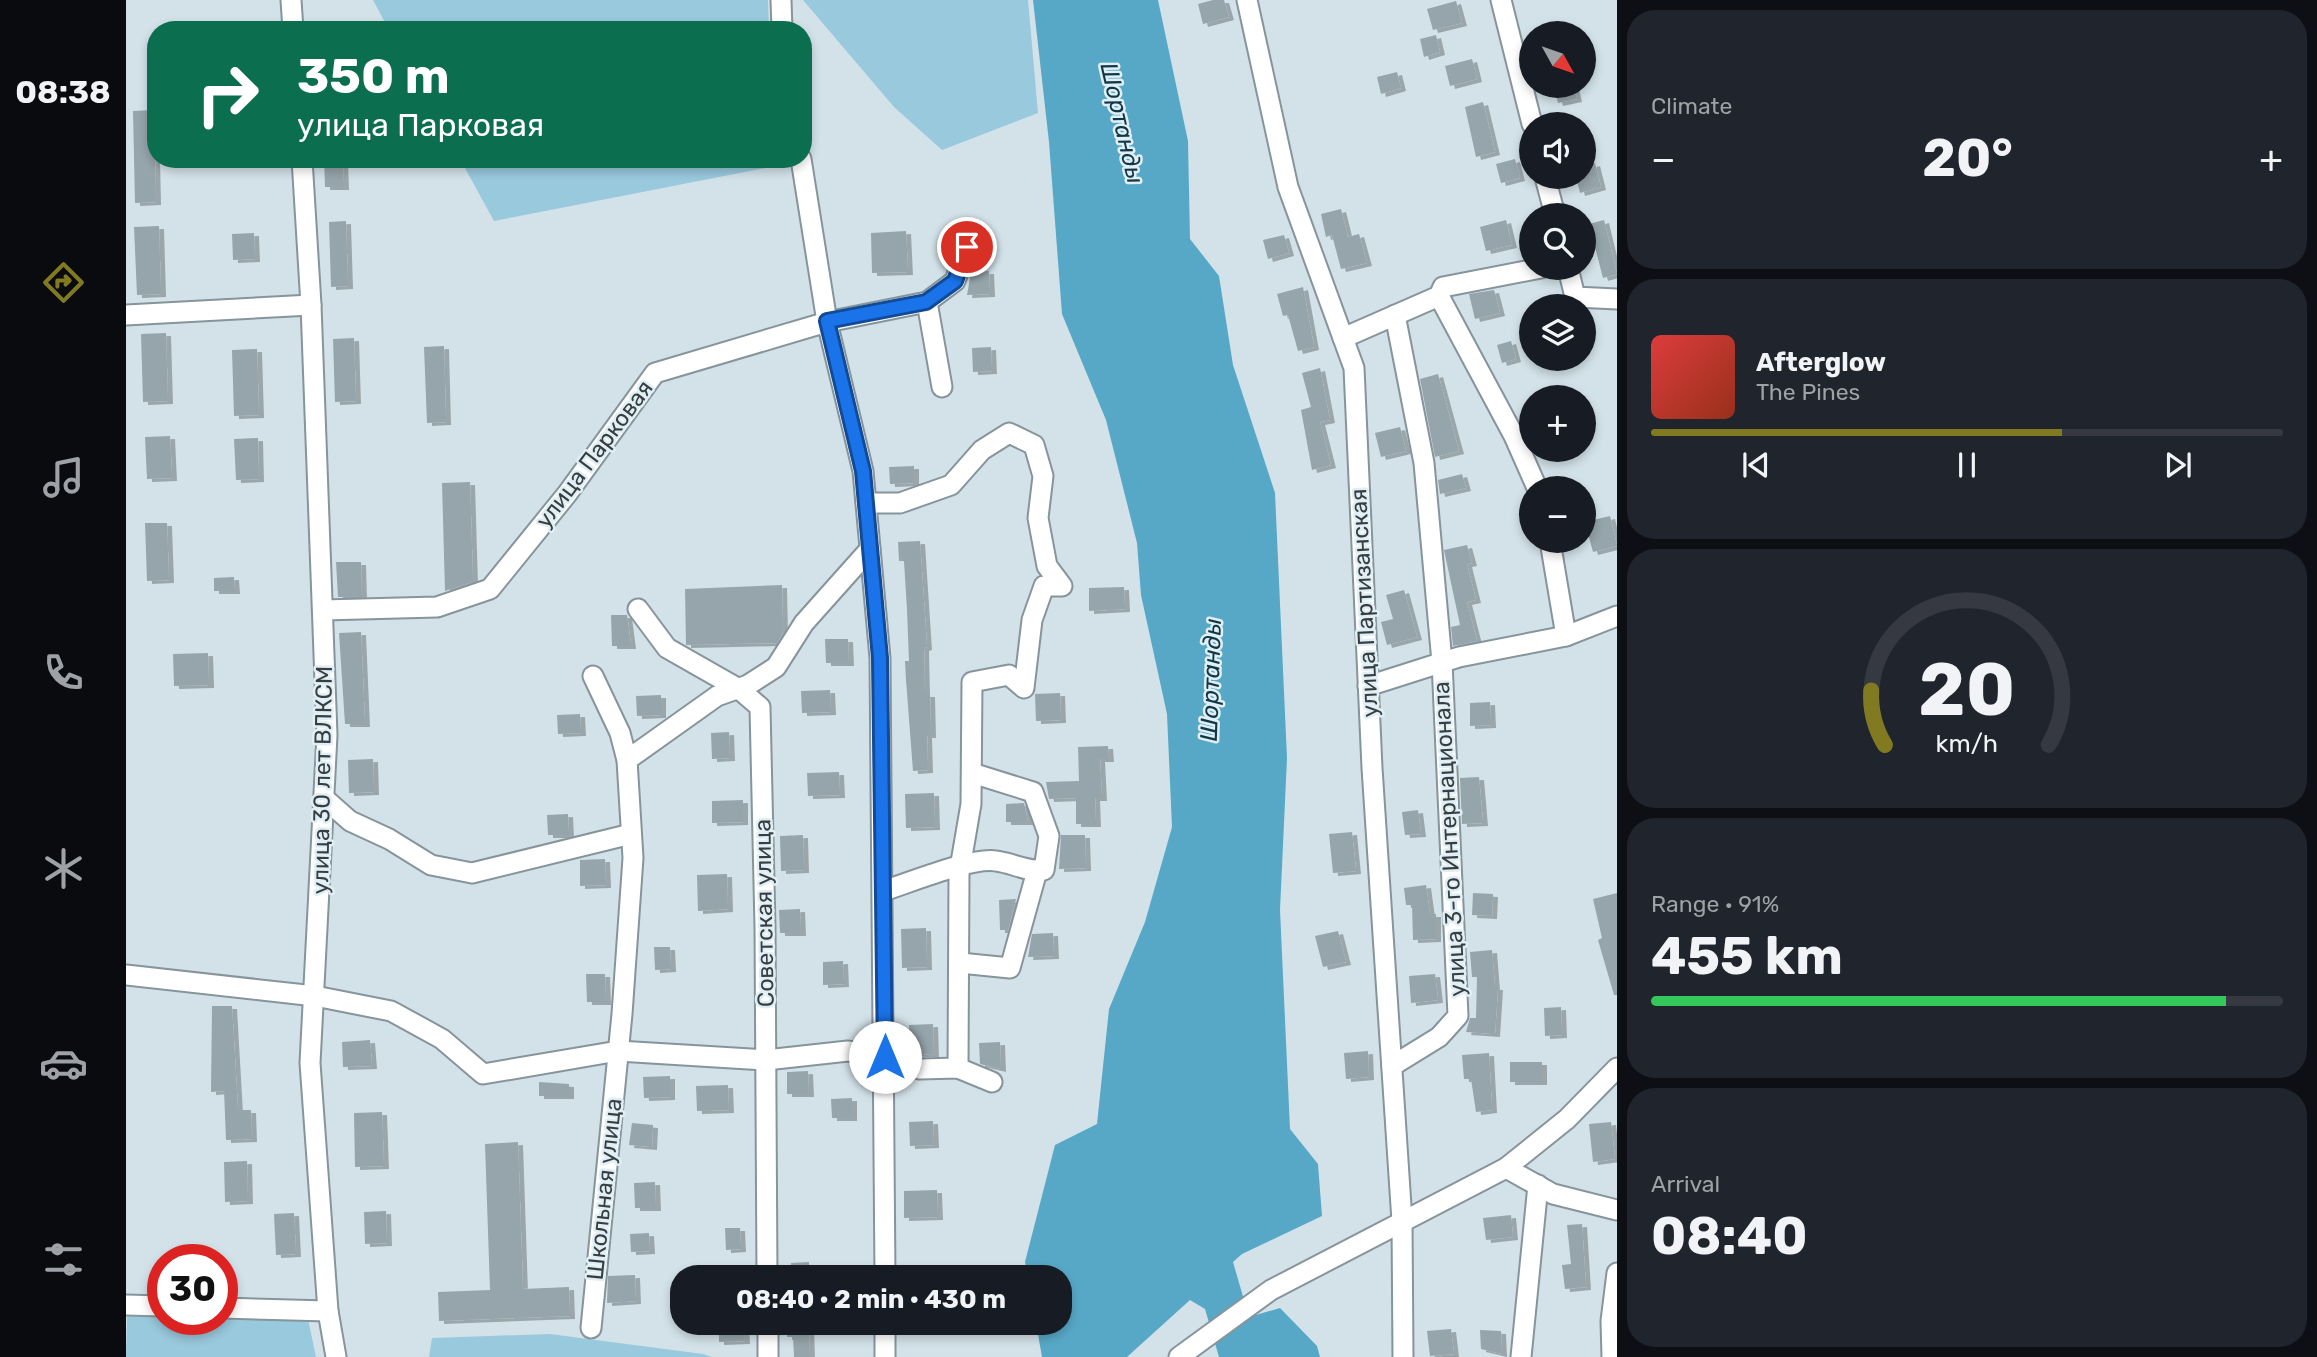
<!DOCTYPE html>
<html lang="en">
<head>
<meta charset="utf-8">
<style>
  body { margin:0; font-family:Rubik,sans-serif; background:#20242c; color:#f1f3f6; height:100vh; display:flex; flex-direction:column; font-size:26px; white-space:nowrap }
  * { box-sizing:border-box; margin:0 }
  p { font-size:23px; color:#9ea1a6 }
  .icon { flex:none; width:38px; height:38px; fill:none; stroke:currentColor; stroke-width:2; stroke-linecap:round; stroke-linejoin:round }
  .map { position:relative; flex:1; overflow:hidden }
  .side { display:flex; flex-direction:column; gap:10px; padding:10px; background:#0d0f14; width:700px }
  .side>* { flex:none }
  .hud { position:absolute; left:21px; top:21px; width:665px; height:147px; border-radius:28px; box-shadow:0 4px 10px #0003; background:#0b6e4f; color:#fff; overflow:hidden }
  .needle { width:46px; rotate:130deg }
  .tools { position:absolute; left:1393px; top:21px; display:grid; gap:14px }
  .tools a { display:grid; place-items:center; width:77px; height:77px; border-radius:50%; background:#171b24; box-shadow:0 4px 10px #0003; font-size:35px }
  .speed { position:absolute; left:21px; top:1244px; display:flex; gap:14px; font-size:35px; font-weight:700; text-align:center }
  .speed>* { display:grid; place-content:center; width:91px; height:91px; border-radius:50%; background:#171b24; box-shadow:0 4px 10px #0003; line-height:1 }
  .speed .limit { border:10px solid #d22; background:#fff; color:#111 }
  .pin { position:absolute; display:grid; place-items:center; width:60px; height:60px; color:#fff; margin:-30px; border:4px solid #fff; border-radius:50%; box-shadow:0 2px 7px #0007 }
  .me { position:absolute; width:77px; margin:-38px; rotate:0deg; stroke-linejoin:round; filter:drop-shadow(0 0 5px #0008) }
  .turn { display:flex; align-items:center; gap:24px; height:147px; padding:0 35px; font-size:32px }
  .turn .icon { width:91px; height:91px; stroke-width:2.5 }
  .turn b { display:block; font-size:49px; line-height:60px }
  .big { font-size:52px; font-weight:700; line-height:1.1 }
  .side .card { flex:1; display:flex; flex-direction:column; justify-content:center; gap:10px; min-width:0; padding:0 24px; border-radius:28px; background:#20242c }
  .side .dial { align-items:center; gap:0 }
  .dial svg { height:182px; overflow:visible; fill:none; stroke:#363941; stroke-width:7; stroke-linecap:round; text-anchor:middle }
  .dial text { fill:#f1f3f6; stroke:none }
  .song { display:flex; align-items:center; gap:21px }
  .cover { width:84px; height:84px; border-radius:10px; background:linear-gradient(135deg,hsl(0 70% 55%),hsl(10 70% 35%)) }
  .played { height:7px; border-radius:4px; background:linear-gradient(90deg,#817a20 65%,#363941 65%) }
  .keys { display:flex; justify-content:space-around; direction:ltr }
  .heat { display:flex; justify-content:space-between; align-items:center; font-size:38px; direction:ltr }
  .charge { height:10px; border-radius:5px; background:linear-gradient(90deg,#34c759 91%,#363941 0) }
  .trip { position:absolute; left:544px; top:1265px; width:402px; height:70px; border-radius:28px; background:#171b24; box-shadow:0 4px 10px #0003; font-weight:700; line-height:70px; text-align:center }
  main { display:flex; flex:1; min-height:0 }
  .dock { display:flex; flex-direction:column; width:126px; justify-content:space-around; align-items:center; background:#090b0e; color:#9ea1a6 }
  .dock .icon { width:49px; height:49px }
  .dock .selected { color:#817a20 }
  .dock b { font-size:32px; color:#f1f3f6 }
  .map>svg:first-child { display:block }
  .green { fill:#99c9dd }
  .water { fill:#57a8c7 }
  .building { fill:#96a5ab; filter:url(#shadow) }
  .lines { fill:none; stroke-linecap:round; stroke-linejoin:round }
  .minor-casing { stroke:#86949b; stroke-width:23 }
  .minor { stroke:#fff; stroke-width:19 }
  .route-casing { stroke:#114b97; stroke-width:18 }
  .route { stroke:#1a73e8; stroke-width:12 }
  .labels { text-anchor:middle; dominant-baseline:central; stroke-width:5; stroke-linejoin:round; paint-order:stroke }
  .street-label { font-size:23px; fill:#383e40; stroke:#e0eff6 }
  .water-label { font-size:24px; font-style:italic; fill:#113744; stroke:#e0eff6 }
</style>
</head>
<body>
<main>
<nav class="dock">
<b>08:38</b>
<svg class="icon selected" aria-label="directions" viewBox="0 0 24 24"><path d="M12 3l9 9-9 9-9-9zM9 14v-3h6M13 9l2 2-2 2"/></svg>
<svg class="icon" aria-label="music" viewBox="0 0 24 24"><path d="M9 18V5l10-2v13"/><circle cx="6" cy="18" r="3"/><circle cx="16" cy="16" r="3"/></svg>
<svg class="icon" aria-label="phone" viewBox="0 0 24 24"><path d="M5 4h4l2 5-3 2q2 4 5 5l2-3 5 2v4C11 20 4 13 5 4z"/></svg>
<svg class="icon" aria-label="climate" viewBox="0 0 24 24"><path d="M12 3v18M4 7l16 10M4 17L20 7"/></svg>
<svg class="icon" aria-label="car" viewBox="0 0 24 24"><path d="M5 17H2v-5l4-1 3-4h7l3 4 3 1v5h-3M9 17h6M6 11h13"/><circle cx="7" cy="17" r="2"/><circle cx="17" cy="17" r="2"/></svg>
<svg class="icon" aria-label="filters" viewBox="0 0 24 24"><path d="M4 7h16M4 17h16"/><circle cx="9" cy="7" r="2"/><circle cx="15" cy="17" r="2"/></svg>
</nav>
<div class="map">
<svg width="1491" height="1357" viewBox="0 0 1491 1357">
  <defs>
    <filter id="shadow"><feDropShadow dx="5" dy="3" stdDeviation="0" flood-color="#0004"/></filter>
  </defs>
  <rect width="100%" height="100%" fill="#d3e2e9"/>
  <g class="green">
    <polygon points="247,0 642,0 643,30 263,30"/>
    <polygon points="677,0 902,0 912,113 816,150 768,107"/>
    <polygon points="334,159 659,159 660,164 368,221"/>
    <polygon points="1,1316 37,1317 37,1320 182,1319 190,1357 0,1357"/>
    <polygon points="424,1334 577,1354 586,1357 303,1357 306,1338"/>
  </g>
  <polygon class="water" points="907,0 1032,0 1062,141 1064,239 1093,276 1107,365 1149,493 1161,758 1154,910 1164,1129 1192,1164 1196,1216 1116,1254 1107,1262 1123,1317 1154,1308 1191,1346 1194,1357 1093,1357 1079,1309 1064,1300 1001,1357 916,1357 910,1323 934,1323 934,1278 902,1277 899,1262 929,1145 971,1124 983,1009 1019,922 1046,827 1041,714 1015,595 1011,543 980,420 936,314 923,142"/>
  <g class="building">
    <polygon points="1087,0 1098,0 1103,17 1077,24 1072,4"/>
    <polygon points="1330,1 1336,23 1307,30 1301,9"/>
    <polygon points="1310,35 1314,52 1298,57 1294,39"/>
    <polygon points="1346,59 1351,79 1324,86 1319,66"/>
    <polygon points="1271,72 1275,88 1255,94 1251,77"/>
    <polygon points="1428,86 1448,86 1451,99 1432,103"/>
    <polygon points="1357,102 1369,152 1350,157 1339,107"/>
    <polygon points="28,110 30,202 9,203 7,111"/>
    <polygon points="198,159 217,159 218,187 199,187"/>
    <polygon points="1389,159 1394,178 1375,183 1370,164"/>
    <polygon points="1469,163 1475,187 1454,193 1450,177 1458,177 1458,166"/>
    <polygon points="1215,209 1222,237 1233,234 1241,263 1215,269 1206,235 1200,237 1195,214"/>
    <polygon points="1380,220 1386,245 1360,251 1354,227"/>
    <polygon points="1478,220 1491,274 1477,278 1463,224"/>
    <polygon points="220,221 222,286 205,287 203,222"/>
    <polygon points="33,226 35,294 11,295 8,227"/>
    <polygon points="780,231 782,272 746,273 745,233"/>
    <polygon points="128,233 129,259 107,260 106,234"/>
    <polygon points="1158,235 1163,253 1142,259 1137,240"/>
    <polygon points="863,271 864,294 841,295 845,272"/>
    <polygon points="1177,287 1188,347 1172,351 1162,315 1157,316 1151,294"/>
    <polygon points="1368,290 1374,313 1349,319 1343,294"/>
    <polygon points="40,333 42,401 17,402 15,334"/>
    <polygon points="228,338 230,401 209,402 207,339"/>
    <polygon points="1385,341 1390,359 1376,363 1371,345"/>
    <polygon points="318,346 320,422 301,423 298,347"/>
    <polygon points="865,347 866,371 847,372 846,348"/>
    <polygon points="131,349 133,415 108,416 106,350"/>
    <polygon points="1194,368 1204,420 1194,422 1205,465 1186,470 1175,410 1185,407 1176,373"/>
    <polygon points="1312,374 1333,451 1309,457 1294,379"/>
    <polygon points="1274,427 1280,451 1255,457 1249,433"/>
    <polygon points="44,436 46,478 21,479 19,437"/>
    <polygon points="132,438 133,479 110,480 108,439"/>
    <polygon points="788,466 788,483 764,484 763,467"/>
    <polygon points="1336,474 1340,488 1314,494 1312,480"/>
    <polygon points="344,482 347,582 319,591 316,483"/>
    <polygon points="1484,516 1491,546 1467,552 1459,522"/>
    <polygon points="19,523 41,523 43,580 21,581"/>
    <polygon points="794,541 801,647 798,648 799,694 804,694 805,735 801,735 802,770 787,771 780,680 779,661 783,661 781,610 778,561 773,561 772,542"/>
    <polygon points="1341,545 1346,563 1341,564 1350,600 1341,602 1351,641 1327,646 1325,627 1334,625 1318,550"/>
    <polygon points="210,562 235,562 236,597 212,597"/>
    <polygon points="108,577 109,591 88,591 88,578"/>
    <polygon points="656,585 657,632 651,643 560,645 559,589"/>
    <polygon points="998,587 999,609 963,611 963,588"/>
    <polygon points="1278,590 1291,637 1261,645 1255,622 1267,619 1260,595"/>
    <polygon points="485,615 501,615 505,646 486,646"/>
    <polygon points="235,632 239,724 219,724 213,633"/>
    <polygon points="699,639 722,639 723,663 700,663"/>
    <polygon points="82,653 83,685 48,686 47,654"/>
    <polygon points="704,690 705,712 676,713 675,691"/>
    <polygon points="934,693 935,720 910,721 909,694"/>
    <polygon points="535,695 535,715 511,716 510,696"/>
    <polygon points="1364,702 1365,725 1344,726 1344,703"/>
    <polygon points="454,714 455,733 432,734 431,715"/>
    <polygon points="603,732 604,758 586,759 585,733"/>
    <polygon points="982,746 983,759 974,759 976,798 969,798 970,824 950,824 950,798 923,799 920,782 953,781 952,747"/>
    <polygon points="247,759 248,792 223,793 222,760"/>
    <polygon points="713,772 714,795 682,796 681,773"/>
    <polygon points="1353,777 1357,823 1336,824 1334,778"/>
    <polygon points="808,793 809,827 780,828 779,794"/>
    <polygon points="617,800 617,822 586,823 586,801"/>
    <polygon points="898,803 902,822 880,822 880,804"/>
    <polygon points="1292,810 1295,834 1279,835 1276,812"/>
    <polygon points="442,814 443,835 422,835 421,815"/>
    <polygon points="1226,832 1230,871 1207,873 1203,834"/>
    <polygon points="677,835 678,870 655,871 654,836"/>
    <polygon points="935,835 959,835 960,868 933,869"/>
    <polygon points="479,859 480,885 454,886 454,860"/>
    <polygon points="601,874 602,909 572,911 571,875"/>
    <polygon points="1300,885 1304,914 1310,914 1310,939 1287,940 1286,905 1280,905 1278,888"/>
    <polygon points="1347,893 1367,894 1366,916 1346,915"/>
    <polygon points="1491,893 1491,995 1488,995 1472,940 1476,938 1467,899"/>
    <polygon points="890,899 882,930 874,930 873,900"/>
    <polygon points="674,909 675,933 654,933 653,910"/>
    <polygon points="800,928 801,967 776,968 775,929"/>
    <polygon points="1212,931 1220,962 1197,967 1189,936"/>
    <polygon points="927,933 928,956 902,957 906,934"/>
    <polygon points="528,947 544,947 545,969 529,970"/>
    <polygon points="1366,950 1369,987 1372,987 1369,1034 1340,1032 1344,1018 1350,1018 1351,977 1346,977 1344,952"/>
    <polygon points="717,961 718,984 697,985 697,962"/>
    <polygon points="460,974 479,974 480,1002 461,1002"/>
    <polygon points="1309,974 1312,1000 1285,1003 1283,976"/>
    <polygon points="86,1006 106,1006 112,1110 125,1110 126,1139 100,1140 98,1091 85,1092"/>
    <polygon points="1435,1007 1436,1035 1419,1036 1418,1008"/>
    <polygon points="807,1024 808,1055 784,1053 783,1025"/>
    <polygon points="244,1040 246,1066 217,1067 216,1042"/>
    <polygon points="874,1042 875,1069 854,1064 853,1043"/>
    <polygon points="1242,1051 1243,1077 1220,1079 1218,1053"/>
    <polygon points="1363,1053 1366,1110 1350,1112 1345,1079 1338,1079 1336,1055"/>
    <rect x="1384" y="1062" width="32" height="20"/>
    <polygon points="682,1071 683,1094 661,1094 661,1072"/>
    <polygon points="544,1076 544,1097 518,1098 517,1077"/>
    <polygon points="413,1082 443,1084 443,1096 413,1096"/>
    <polygon points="602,1085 603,1110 571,1111 570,1086"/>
    <polygon points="726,1098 726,1118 706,1118 705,1099"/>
    <polygon points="256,1112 258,1166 229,1167 228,1113"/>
    <polygon points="807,1121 808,1145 784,1146 783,1122"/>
    <polygon points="1485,1122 1489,1159 1467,1162 1463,1124"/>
    <polygon points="506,1123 527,1125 526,1147 503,1145"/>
    <polygon points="392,1142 397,1289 443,1287 444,1316 313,1321 312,1292 364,1290 359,1144"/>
    <polygon points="121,1161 122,1201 99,1202 98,1162"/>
    <polygon points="529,1182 530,1208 509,1208 508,1183"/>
    <polygon points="811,1190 812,1217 778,1218 778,1191"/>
    <polygon points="260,1211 261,1243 239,1244 238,1212"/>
    <polygon points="168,1213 170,1254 150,1255 148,1214"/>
    <polygon points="1385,1215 1387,1237 1360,1240 1357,1218"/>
    <polygon points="1456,1224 1460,1287 1439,1289 1436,1265 1445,1264 1441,1225"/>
    <polygon points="599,1228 614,1228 615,1249 600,1250"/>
    <polygon points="523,1233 524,1251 505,1252 504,1234"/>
    <polygon points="683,1262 683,1278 666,1278 665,1263"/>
    <polygon points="509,1275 510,1301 481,1303 482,1276"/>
    <polygon points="593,1323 618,1323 619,1341 593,1342"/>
    <polygon points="661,1323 683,1323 684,1357 668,1357 667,1337 661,1337"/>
    <polygon points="1325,1329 1328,1354 1304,1356 1301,1331"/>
    <polygon points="1354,1330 1375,1331 1376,1354 1355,1349"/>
  </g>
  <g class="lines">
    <defs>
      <g id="minor">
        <polyline points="165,0 167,30"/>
        <polyline points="655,0 656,30"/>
        <polyline points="1121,0 1162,187 1228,368 1246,768 1276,1221 1277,1357"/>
        <polyline points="1375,0 1406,124"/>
        <polyline points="176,159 185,305 201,735 184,1063 202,1311 210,1357"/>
        <polyline points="675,159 701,322 737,471 754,658 759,1278"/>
        <polyline points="1419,177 1429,215"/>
        <polyline points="1442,268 1449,297 1491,299"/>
        <polyline points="1313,296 1388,436 1411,488"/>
        <polyline points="801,302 816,387"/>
        <polyline points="0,315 185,305"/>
        <polyline points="1217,338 1313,296 1317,287 1415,268"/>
        <polyline points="740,503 774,503 825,485 856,450 883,433 908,445 917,476 912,518 921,566 936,586 918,586 906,620 898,688 883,675 846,682 845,804 833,874 832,1068"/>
        <polyline points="1424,541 1440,636"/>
        <polyline points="512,609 541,648 613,689 634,707 639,927 641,1278"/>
        <polyline points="197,610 311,607 364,589 441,494 529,373 701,322 801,302 829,281 841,247"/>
        <polyline points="1242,686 1333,657 1440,636 1491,616"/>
        <polyline points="501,760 591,696 622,685 650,667 678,623 744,549"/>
        <polyline points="198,798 224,821 263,839 305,865 346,873 505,834"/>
        <path d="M757,891C783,883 845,857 870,861C887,863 900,872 918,870L923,836L907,792L846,773"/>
        <polyline points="834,963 884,968 911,871"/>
        <polyline points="0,975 189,996 265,1011 316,1039 357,1074 492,1051 640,1060 722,1051 759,1057 794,1069 832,1068 866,1082"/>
        <polyline points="1266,1066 1313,1037 1332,1016 1316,662 1298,463 1269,315"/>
        <polyline points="1380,1168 1427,1194 1491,1210"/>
        <polyline points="0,1305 37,1306"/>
        <polyline points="96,1308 202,1311"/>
        <polyline points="642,1323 642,1357"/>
        <polyline points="759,1323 759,1357"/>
        <polyline points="465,1328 496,1014 507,858 501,760 494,733 467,676"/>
        <polyline points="1053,1357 1145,1290 1380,1168 1441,1119 1491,1068"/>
        <polyline points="1395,1357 1412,1185"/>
        <polyline points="1486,1357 1485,1321 1491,1273"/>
      </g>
    </defs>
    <use href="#minor" class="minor-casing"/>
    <use href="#minor" class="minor"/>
  </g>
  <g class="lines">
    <defs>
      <polyline id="route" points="759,1057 754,658 737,471 701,321 800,302 829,281 841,247"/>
    </defs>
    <use href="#route" class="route-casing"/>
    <use href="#route" class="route"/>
  </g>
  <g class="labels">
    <g class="street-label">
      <text transform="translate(468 454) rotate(-53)">улица Парковая</text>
      <text transform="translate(1238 603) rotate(-93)">улица Партизанская</text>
      <text transform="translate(196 780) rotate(-89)">улица 30 лет ВЛКСМ</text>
      <text transform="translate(1323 839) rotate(-93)">улица 3-го Интернационала</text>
      <text transform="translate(638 913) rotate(-91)">Советская улица</text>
      <text transform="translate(478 1189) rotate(-84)">Школьная улица</text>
    </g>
    <g class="water-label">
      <text transform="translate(996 123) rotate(77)">Шортанды</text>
      <text transform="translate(1085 680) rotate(-88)">Шортанды</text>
    </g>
  </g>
</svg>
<div class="tools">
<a><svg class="needle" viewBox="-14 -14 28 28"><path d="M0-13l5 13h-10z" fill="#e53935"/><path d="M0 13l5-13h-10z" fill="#9ea1a6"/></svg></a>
<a><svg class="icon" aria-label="sound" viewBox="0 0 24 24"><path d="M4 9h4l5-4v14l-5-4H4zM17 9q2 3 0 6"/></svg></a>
<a><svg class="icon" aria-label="search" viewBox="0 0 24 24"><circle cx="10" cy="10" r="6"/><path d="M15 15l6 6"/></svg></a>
<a><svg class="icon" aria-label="layers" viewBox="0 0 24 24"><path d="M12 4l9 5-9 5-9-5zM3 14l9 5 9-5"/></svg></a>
<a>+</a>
<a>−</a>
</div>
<div class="speed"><div class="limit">30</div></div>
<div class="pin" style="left:841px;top:247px;background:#d93025"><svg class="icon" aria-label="arrive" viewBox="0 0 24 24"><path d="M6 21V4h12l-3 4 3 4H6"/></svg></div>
<svg class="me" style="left:759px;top:1057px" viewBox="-20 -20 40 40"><circle r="19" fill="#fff"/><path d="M0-13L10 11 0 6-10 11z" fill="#1a73e8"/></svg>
<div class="trip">08:40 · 2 min · 430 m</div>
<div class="hud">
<div class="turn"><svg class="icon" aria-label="right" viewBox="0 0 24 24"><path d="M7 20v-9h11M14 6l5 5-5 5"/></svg><div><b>350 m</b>улица Парковая</div></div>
</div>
</div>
<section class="side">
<div class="card"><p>Climate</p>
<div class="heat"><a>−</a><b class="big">20°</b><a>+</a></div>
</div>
<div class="card">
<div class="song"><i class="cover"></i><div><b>Afterglow</b><p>The Pines</p></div></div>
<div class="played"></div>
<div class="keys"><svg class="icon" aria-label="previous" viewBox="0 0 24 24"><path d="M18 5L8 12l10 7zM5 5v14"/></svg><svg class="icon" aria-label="pause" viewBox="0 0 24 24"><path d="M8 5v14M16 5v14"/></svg><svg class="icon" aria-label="next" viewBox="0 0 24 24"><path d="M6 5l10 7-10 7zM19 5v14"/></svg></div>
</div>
<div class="card dial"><svg viewBox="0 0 100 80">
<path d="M14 69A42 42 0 1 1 86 69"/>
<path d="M14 69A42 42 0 0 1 8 45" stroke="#817a20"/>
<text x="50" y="56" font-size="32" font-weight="700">20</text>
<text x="50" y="72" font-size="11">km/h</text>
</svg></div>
<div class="card"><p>Range · 91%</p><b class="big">455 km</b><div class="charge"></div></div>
<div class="card"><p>Arrival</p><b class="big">08:40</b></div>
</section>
</main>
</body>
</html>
